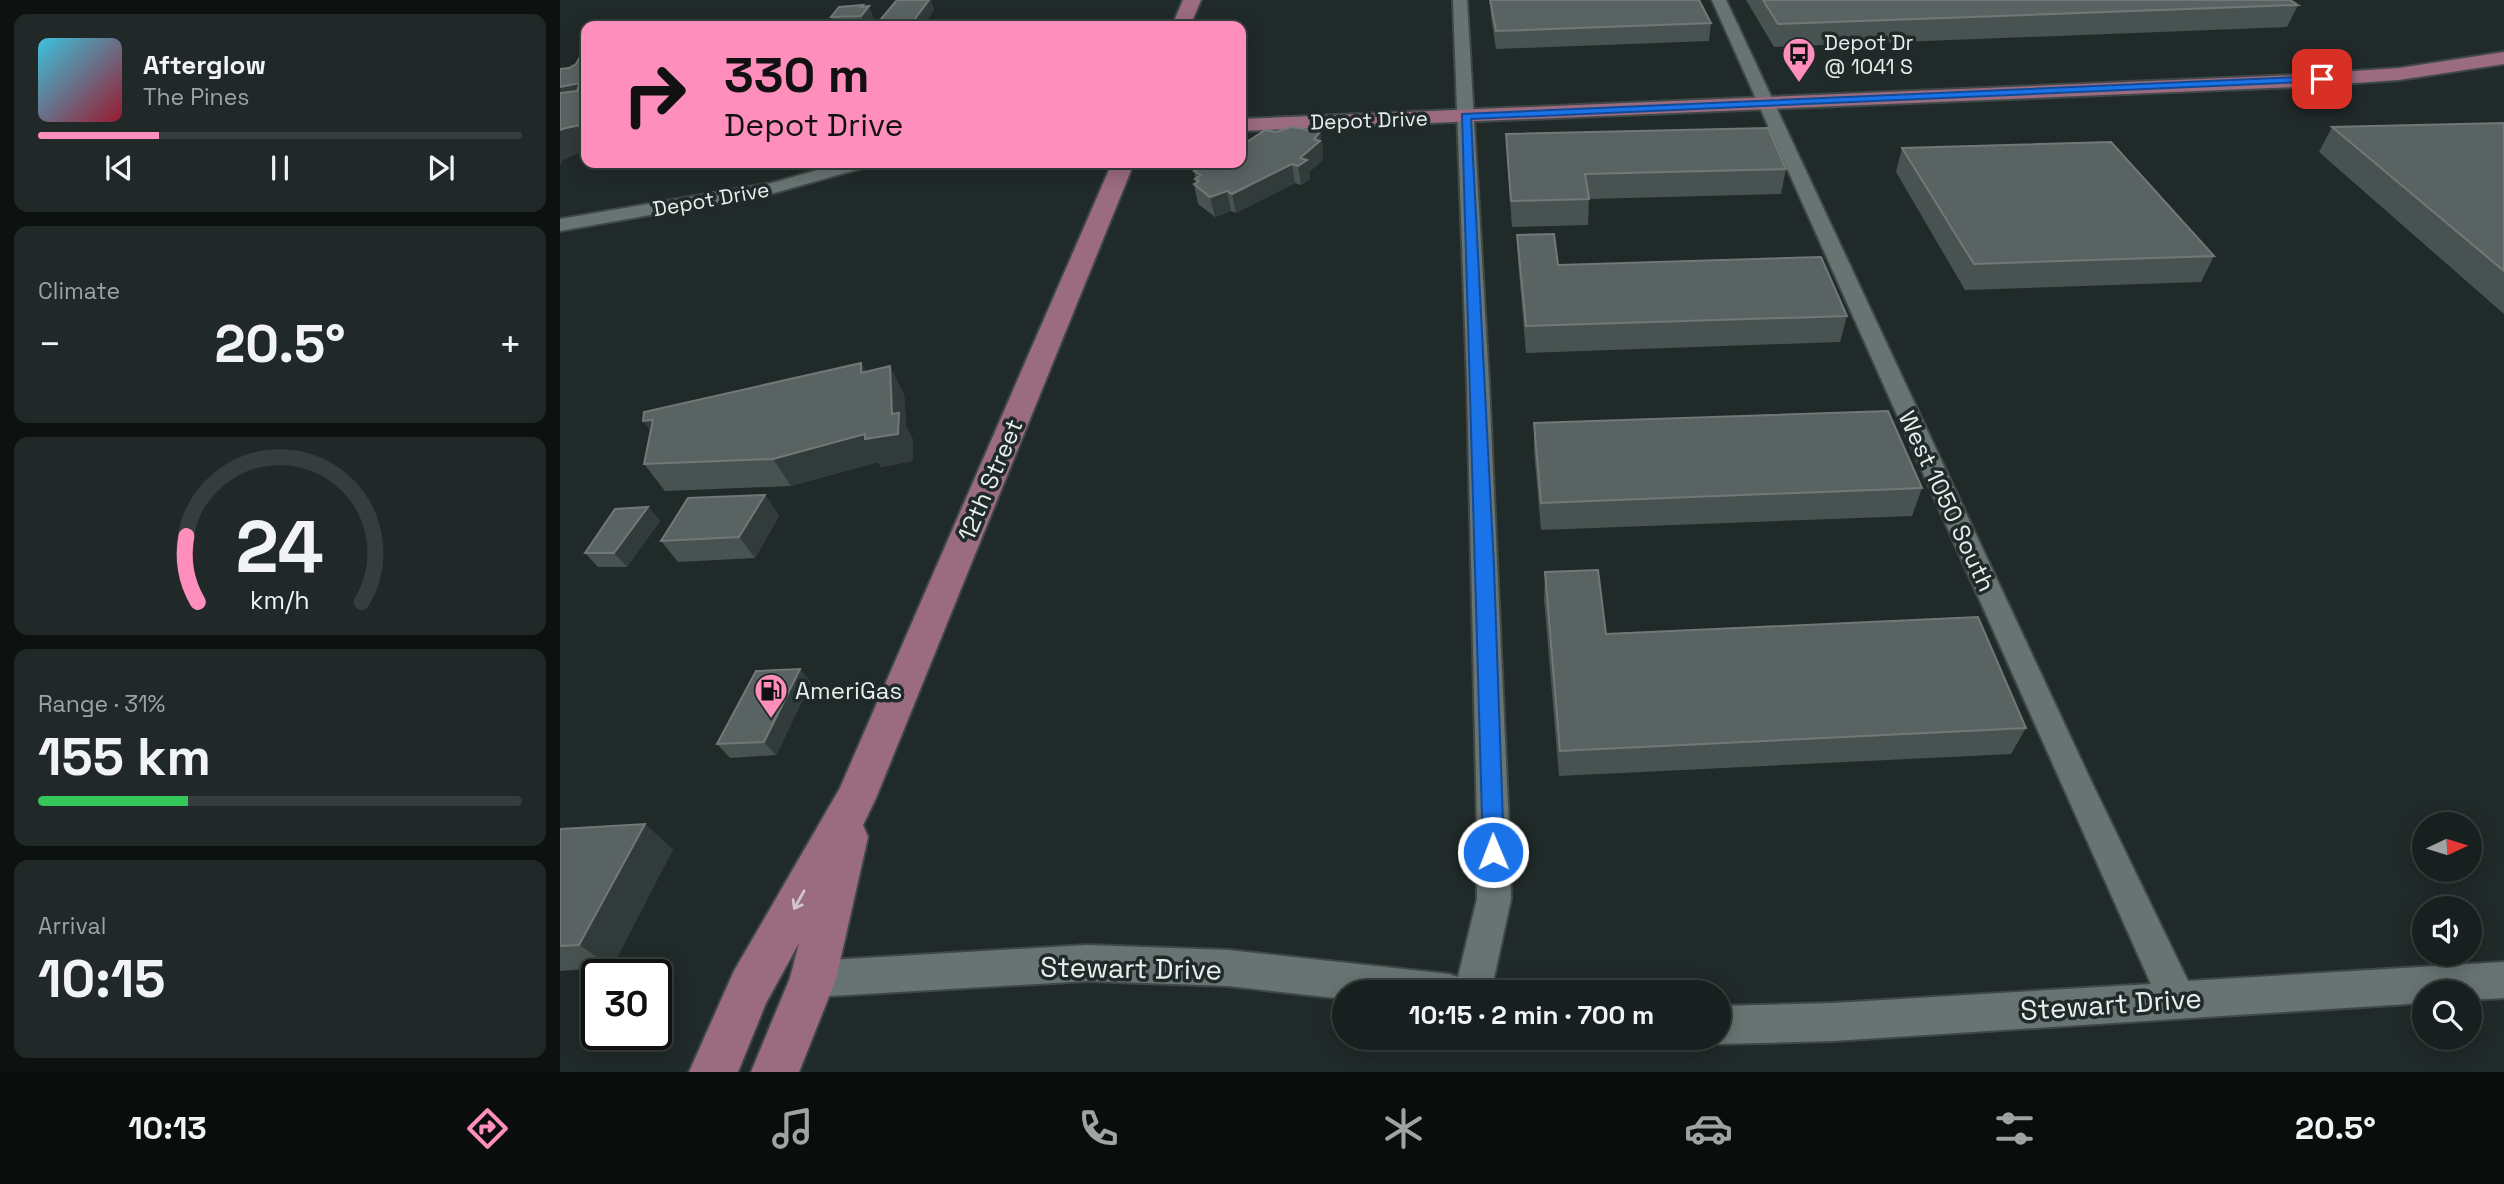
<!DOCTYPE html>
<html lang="en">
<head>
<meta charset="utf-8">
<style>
  body { margin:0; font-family:"Space Grotesk",sans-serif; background:#212828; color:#f1f3f6; height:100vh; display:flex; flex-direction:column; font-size:26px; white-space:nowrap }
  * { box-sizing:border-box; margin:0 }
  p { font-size:23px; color:#9fa3a4 }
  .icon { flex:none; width:38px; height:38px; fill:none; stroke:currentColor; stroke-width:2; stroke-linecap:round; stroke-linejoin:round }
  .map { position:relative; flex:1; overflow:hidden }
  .drawer { display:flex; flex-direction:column; gap:14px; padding:14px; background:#0d1211; width:560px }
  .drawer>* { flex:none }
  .hud { position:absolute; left:21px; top:21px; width:665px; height:147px; border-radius:14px; box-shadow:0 4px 18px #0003,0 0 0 2px #363e3d; background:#fe8ebb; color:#111; overflow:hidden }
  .needle { width:46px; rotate:86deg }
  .fabs { position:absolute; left:1852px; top:812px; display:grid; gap:14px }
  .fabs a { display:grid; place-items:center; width:70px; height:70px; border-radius:50%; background:#18201f; box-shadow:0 4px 18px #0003,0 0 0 2px #363e3d; font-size:35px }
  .speed { position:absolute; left:21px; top:959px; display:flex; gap:14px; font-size:35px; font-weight:700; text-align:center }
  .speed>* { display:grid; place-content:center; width:91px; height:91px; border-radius:50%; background:#18201f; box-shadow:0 4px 18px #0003,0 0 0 2px #363e3d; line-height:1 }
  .speed .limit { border:4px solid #111; border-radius:10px; background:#fff; color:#111 }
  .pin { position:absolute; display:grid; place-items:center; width:60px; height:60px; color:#fff; margin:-30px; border-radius:14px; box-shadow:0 4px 10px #0006 }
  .me { position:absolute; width:77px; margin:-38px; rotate:359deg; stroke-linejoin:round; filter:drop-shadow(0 0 5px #0008) }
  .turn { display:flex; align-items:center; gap:24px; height:147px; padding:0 28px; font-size:32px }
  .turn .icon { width:91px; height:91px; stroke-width:2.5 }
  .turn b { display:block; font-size:49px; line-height:60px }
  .big { font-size:52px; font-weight:600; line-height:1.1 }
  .drawer .widget { flex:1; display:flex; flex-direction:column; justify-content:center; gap:10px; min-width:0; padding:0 24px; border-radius:14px; background:#212828 }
  .drawer .dial { align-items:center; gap:0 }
  .dial svg { height:182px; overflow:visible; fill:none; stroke:#363e3d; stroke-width:7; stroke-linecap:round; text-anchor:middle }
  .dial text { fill:#f1f3f6; stroke:none }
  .song { display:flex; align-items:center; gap:21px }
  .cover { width:84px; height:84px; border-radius:10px; background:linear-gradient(135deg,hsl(190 70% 55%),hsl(350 70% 35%)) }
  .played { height:7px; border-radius:4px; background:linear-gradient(90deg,#fe8ebb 25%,#363e3d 25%) }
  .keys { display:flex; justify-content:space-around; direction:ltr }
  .heat { display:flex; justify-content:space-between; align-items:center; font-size:38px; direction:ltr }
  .charge { height:10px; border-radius:5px; background:linear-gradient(90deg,#34c759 31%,#363e3d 0) }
  .trip { position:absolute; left:772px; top:980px; width:399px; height:70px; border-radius:35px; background:#18201f; box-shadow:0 4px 18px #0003,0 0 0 2px #363e3d; font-weight:600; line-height:70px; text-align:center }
  .tabs { display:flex; height:112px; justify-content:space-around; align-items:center; background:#0a0d0c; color:#9fa3a4 }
  .tabs .icon { width:49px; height:49px }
  .tabs .on { color:#fe8ebb }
  .tabs b { font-size:32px; color:#f1f3f6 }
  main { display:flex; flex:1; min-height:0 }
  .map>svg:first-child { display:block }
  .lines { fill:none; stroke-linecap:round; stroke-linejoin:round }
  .minor-casing { stroke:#3f4847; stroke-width:4 }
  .major-casing { stroke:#3f4847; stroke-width:4 }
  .minor { fill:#687472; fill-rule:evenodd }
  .major { fill:#9b6b7f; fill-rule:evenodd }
  .wall { fill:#485351 }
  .shaded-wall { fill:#313b3a }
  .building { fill:#596362; stroke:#707977; stroke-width:2 }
  .oneway { stroke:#d1c7cc }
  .route { fill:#1a73e8; stroke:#114b97; stroke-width:2 }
  .labels { text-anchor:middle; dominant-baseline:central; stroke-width:7; stroke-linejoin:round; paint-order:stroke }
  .far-poi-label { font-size:21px; fill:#e8eeed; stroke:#202a29; text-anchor:start }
  .far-street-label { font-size:21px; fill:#e8eeed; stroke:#202a29 }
  .street-label { font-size:24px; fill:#e8eeed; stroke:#202a29 }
  .poi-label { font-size:24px; fill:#e8eeed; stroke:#202a29; text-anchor:start }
  .near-street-label { font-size:28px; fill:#e8eeed; stroke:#202a29 }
</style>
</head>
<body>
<main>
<section class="drawer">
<div class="widget">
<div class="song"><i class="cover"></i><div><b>Afterglow</b><p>The Pines</p></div></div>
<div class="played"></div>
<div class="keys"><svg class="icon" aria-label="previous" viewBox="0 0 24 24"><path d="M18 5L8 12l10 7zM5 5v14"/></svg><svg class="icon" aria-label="pause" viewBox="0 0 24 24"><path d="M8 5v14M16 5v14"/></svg><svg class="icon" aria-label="next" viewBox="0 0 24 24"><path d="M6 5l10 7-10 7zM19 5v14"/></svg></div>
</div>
<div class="widget"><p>Climate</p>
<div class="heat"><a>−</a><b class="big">20.5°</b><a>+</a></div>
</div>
<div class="widget dial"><svg viewBox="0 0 100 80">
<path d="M14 69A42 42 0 1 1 86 69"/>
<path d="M14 69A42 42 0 0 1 9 40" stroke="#fe8ebb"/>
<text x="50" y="56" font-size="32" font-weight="700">24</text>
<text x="50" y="72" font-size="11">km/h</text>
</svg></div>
<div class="widget"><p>Range · 31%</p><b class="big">155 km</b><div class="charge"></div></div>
<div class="widget"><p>Arrival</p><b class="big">10:15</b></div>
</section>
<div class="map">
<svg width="1944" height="1072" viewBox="0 0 1944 1072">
  <rect width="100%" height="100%" fill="#202a29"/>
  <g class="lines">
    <defs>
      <g id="minor">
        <polygon points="893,0 907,0 929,381 949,828 951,899 931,992 784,992 784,999 668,986 527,981 253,997 240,992 235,979 240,966 253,961 527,945 668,950 889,974 898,977 917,899 917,828 907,381"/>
        <polygon points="1152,0 1166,0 1533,785 1628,981 1944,962 1944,998 1909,1000 1909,992 1864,992 1864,1003 1273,1041 1158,1044 1145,1038 1158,1038 1158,1006 1273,1003 1591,984"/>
        <polygon points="282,163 309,163 306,167 214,193 0,231 0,219 212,183"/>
      </g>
      <g id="major">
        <polygon points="623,0 641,0 630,26 612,26"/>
        <polygon points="1944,52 1944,64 1839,80 1735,87 681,131 681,119 1735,75 1839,68"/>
        <polygon points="552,163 574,163 316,798 303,825 308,837 276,979 239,1072 191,1072 230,978 239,943 206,1003 178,1072 129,1072 174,971 280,788"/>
      </g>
    </defs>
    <use href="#minor" class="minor-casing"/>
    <use href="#major" class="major-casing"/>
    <use href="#minor" class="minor"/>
    <use href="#major" class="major"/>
  </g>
  <g class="wall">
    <polygon points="337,0 371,0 374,10 362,26 316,26 316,25"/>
    <polygon points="930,0 1151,23 1149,41 936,49 931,17"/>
    <polygon points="1186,0 1730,0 1738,5 1727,27 1214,47"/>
    <polygon points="304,6 314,18 307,26 229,26 274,24 271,17"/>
    <polygon points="1944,123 1944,314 1759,152 1772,127"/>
    <polygon points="716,132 760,132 763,151 762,152 763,160 749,172 750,179 741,185 735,183 676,213 671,211 655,217 638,204 634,184 636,183 634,171 681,163 681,146"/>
    <polygon points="946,134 1226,169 1221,194 1029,199 1028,225 952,227 947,159"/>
    <polygon points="1342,148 1654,256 1641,282 1405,290 1336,172"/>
    <polygon points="957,235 998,265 1287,316 1280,342 966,353 958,261"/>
    <polygon points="301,363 306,372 344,394 346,426 353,440 353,461 321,467 318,462 231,486 105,491 84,464 90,430 83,421"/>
    <polygon points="974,423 1362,488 1352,516 981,530 974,451"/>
    <polygon points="205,495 219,516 195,558 118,562 101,541"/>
    <polygon points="88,507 100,521 67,567 38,567 25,553"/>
    <polygon points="985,572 1046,634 1466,728 1451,754 999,776 984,599"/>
    <polygon points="240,669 251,683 216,755 170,758 157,744"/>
    <polygon points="0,829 113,849 52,967 0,971"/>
  </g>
  <g class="shaded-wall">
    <polygon points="369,0 371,0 374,10 362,26 352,26 351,24"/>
    <polygon points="303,5 306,10 309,6 314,18 307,26 305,26 301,16 301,7"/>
    <polygon points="0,78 20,83 26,92 0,104"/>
    <polygon points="26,118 26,151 22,152 3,160 0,166 0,130"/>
    <polygon points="760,132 763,151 762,152 763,160 749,172 750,179 741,185 738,166 740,158"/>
    <polygon points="732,164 735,183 676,213 672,194"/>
    <polygon points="667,191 671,211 655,217 650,197"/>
    <polygon points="301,363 316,390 301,373"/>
    <polygon points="330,366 344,394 346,426 353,440 353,461 321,467 318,462 231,486 213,459 332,414"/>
    <polygon points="93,420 104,448 83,421"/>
    <polygon points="205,495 219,516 195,558 179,537"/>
    <polygon points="88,507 100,521 67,567 54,553"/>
    <polygon points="240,669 251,683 216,755 204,742"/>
    <polygon points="85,824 113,849 52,967 19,945"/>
  </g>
  <g class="building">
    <polygon points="337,0 369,0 351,24 316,25"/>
    <polygon points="930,0 1139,0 1151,23 936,31"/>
    <polygon points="1203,0 1730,0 1738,5 1218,24"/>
    <polygon points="303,5 301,7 309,6 301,16 271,17 279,7"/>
    <polygon points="299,23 297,26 229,26 230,25"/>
    <polygon points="26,56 26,118 20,125 6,128 0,130 0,93 17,91 20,83 0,87 0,69 9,68 16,64 20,57"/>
    <polygon points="1944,123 1944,271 1772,127"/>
    <polygon points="732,127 760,132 754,139 760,141 740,158 747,160 738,166 732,164 672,194 667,191 650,197 634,184 639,181 635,179 641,175 634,171 652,163 681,163 681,149 683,147 681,146 705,130 716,132"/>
    <polygon points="1208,128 1226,169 1025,174 1029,199 951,201 946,134"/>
    <polygon points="1551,142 1654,256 1414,264 1342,148"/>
    <polygon points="994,234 998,265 1261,257 1287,316 966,326 957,235"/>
    <polygon points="301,363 301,373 330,366 332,414 339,413 338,434 305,439 305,434 213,459 84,464 93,420 83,421 84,412"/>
    <polygon points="1328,411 1362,488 981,503 974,423"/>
    <polygon points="205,495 179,537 101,541 128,498"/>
    <polygon points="88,507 54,553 25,553 55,509"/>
    <polygon points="1038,570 1046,634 1418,617 1466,728 1000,751 985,572"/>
    <polygon points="240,669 204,742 157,744 196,671"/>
    <polygon points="85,824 19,945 0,946 0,829"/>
  </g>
  <defs><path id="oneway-shaft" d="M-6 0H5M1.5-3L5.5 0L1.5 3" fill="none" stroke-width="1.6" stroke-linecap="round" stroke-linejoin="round" transform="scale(1.75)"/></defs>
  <use class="oneway" href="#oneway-shaft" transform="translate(239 900) rotate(119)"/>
  <polygon class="route" points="1762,76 1766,79 1765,81 911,119 934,567 944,852 941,858 933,861 926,858 923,852 902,114"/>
  <defs>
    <symbol id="bus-pin" viewBox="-11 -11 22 30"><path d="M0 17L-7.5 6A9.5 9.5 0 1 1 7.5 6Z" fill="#fe8ebb" stroke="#202a29"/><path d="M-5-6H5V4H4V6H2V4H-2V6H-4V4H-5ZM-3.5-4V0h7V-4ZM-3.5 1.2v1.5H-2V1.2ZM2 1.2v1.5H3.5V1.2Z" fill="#111"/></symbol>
    <symbol id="fuel-pin" viewBox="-11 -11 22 30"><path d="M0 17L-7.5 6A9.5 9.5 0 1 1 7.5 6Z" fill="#fe8ebb" stroke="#202a29"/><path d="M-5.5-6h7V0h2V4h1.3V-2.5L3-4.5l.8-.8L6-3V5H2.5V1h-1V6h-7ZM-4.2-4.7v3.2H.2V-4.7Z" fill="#111"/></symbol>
  </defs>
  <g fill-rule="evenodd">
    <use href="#bus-pin" x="1220" y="35" width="38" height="52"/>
    <use href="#fuel-pin" x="192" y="671" width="38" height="52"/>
  </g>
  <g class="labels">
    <g class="far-poi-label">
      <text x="1264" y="42">Depot Dr<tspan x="1264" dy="24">@ 1041 S</tspan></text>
    </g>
    <g class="far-street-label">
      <text transform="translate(809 120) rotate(-2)">Depot Drive</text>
      <text transform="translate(151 199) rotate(-10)">Depot Drive</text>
    </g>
    <g class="street-label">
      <text transform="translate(430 480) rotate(-67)">12th Street</text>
      <text transform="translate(1387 501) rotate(65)">West 1050 South</text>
    </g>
    <g class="poi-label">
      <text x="235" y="690">AmeriGas</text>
    </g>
    <g class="near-street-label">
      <text transform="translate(571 968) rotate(1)">Stewart Drive</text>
      <text transform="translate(1551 1004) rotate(-4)">Stewart Drive</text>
    </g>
  </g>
</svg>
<div class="fabs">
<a><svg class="needle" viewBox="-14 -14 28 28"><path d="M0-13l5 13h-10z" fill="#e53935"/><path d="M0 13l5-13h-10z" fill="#9fa3a4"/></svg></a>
<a><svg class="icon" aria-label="sound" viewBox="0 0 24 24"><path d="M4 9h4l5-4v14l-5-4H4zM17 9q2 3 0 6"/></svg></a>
<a><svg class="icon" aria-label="search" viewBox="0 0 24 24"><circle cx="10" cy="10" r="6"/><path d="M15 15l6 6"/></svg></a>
</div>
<div class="speed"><div class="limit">30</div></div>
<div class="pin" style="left:1762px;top:79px;background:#d93025"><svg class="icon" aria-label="arrive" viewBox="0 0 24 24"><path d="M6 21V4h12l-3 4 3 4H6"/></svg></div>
<svg class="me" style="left:933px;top:852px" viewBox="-20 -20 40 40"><circle r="17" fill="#1a73e8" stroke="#fff" stroke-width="3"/><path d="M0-11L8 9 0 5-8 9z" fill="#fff"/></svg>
<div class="trip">10:15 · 2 min · 700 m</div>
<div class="hud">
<div class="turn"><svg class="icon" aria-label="right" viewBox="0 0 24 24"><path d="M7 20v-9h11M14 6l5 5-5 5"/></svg><div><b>330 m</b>Depot Drive</div></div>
</div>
</div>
</main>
<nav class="tabs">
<b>10:13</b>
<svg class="icon on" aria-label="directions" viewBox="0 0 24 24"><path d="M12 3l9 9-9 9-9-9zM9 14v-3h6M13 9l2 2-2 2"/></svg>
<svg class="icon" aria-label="music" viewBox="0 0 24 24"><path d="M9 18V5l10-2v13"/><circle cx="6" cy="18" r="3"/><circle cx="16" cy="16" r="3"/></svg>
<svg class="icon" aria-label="phone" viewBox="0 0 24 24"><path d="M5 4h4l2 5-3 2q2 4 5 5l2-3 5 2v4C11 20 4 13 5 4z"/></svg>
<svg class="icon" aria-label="climate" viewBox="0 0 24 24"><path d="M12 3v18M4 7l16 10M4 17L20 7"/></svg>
<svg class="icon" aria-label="car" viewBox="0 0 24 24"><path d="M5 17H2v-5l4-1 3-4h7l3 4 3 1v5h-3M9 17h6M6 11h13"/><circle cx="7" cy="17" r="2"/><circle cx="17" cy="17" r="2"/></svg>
<svg class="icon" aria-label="filters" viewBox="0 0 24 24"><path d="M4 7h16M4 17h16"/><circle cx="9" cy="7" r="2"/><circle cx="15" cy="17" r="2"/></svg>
<b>20.5°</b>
</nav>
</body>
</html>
